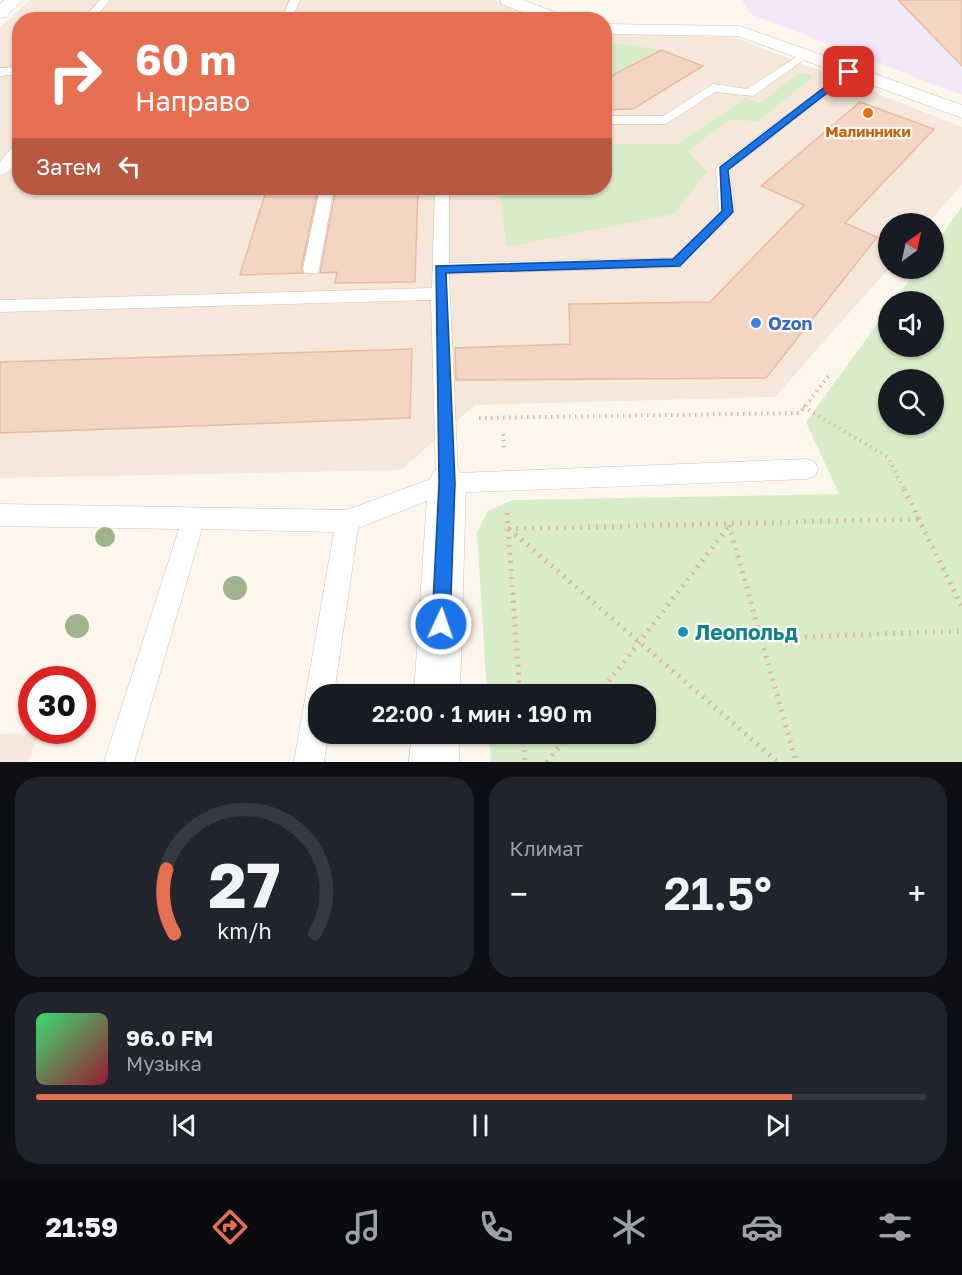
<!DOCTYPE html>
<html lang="ru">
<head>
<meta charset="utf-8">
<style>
  body { margin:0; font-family:"Golos Text",sans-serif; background:#20242c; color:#f1f3f6; height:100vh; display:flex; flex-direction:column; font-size:22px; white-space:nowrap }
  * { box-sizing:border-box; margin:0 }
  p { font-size:20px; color:#9ea1a6 }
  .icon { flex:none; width:33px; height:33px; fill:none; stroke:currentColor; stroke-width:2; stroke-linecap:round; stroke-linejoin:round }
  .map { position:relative; height:762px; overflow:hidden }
  .sheet { display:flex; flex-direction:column; gap:15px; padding:15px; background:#0d0f14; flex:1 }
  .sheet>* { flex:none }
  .top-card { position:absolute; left:12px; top:12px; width:600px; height:183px; border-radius:24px; box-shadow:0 2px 4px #0004; background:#e76f51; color:#fff; overflow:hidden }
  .needle { width:39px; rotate:33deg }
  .tools { position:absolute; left:878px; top:213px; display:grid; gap:12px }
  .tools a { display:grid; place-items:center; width:66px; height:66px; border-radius:50%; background:#171b24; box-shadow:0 2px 4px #0004; font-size:30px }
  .speed { position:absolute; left:18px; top:666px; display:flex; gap:12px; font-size:30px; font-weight:700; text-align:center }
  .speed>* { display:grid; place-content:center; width:78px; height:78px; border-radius:50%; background:#171b24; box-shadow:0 2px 4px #0004; line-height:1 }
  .speed .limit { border:9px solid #d22; background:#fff; color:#111 }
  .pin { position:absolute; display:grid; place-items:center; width:51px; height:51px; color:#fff; margin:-26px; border-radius:12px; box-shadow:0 3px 9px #0006 }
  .me { position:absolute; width:66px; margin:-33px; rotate:3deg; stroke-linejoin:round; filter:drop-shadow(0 0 4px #0008) }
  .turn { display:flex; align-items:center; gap:21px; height:126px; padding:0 24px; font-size:27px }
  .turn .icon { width:78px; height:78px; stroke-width:2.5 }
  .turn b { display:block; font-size:42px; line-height:51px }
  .then { display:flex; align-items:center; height:57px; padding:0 24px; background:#0003; gap:12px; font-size:22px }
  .big { font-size:45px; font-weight:600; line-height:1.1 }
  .sheet .widget { flex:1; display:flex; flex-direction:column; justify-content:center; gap:9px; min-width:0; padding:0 21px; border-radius:24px; background:#20242c }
  .sheet .dial { align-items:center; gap:0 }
  .dial svg { height:156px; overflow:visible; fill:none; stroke:#363941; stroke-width:7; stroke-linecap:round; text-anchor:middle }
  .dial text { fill:#f1f3f6; stroke:none }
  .song { display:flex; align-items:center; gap:18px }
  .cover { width:72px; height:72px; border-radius:9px; background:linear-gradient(135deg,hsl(140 70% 55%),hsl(350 70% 35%)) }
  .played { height:6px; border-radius:3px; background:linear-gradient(90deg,#e76f51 85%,#363941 85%) }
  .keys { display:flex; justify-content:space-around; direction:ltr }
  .heat { display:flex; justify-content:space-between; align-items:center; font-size:33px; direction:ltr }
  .sheet .tiles { flex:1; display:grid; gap:15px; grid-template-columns:1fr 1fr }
  .widget:last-child { grid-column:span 2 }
  .trip { position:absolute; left:308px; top:684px; width:348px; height:60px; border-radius:24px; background:#171b24; box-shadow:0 2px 4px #0004; font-weight:600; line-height:60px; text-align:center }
  .tab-bar { display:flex; height:96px; justify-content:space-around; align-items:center; background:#090b0e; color:#9ea1a6 }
  .tab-bar .icon { width:42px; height:42px }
  .tab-bar .on { color:#e76f51 }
  .tab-bar b { font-size:27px; color:#f1f3f6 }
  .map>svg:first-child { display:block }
  .residential { fill:#f5e8da }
  .education { fill:#f3e8fa }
  .green { fill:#d8ecc9; fill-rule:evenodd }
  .building { fill:#f3d5c3; stroke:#e6bba3; stroke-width:1.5 }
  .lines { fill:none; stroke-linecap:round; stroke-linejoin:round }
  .lane-casing { stroke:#d1beb0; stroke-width:1 }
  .street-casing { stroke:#d1beb0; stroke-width:1 }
  .path-far1 { stroke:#d9b8a5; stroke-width:4; stroke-dasharray:1.5 4.5; stroke-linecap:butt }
  .path { stroke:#d9b8a5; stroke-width:5; stroke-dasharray:2 6; stroke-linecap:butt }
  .lane { fill:#fff; fill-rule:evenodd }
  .street { fill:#fff; fill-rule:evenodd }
  .tree { fill:#a0b28e }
  .route { fill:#1a73e8; stroke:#114b97; stroke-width:1.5 }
  .food-dot { fill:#e8710a; stroke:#fffaf3; stroke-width:2 }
  .shop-dot { fill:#3f7fe0; stroke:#fffaf3; stroke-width:2 }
  .culture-dot { fill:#0f9aa8; stroke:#fffaf3; stroke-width:2 }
  .labels { text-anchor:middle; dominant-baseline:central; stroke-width:4.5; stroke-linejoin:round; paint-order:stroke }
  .far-food-label { font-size:15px; font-weight:bold; fill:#c56008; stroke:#fffaf3 }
  .shop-label { font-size:18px; font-weight:bold; fill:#366cbe; stroke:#fffaf3; text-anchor:start }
  .near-culture-label { font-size:21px; font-weight:bold; fill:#0d838f; stroke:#fffaf3; text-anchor:start }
</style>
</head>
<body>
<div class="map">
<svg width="962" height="762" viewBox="0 0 962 762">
  <rect width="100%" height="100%" fill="#fdf6ec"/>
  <g class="residential">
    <polygon points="30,0 494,0 545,19 20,20 20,188 604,188 605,33 734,37 962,127 962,185 928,223 888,224 888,269 775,397 475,405 401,470 0,478 0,27"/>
    <polygon points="39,733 28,762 0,762 0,734"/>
  </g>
  <polygon class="education" points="742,0 962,0 962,95 750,14"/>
  <g class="green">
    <polygon points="604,41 661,50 611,77 605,77"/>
    <polygon points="805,73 814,76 758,121 729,120 687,151 707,172 674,214 507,247 499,188 604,188 605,144 677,144 746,98 760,103 796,75"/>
    <path d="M962,207V762H491L489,734H645V694H487L477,532L488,511L513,500L839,494L806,422L888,309V346H933V302L894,301L917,269L933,268V247ZM888,380H933V424H888Z"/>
  </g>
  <g class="building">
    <polygon points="898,0 962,0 962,66"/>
    <polygon points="661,50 703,66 633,109 604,110 604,80"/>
    <polygon points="860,102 934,129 845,223 877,237 766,378 456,380 455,348 570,344 569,304 710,302 804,205 761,186"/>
    <polygon points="267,188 318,188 301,269 303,273 240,275"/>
    <polygon points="336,188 418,188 415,282 335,283 337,272 320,273"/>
    <polygon points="412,349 410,418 0,433 0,362"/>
  </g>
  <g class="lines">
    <defs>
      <g id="lane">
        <polygon points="100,0 110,0 93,20 82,20"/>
        <polygon points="290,0 300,0 291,20 281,20"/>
        <polygon points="804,52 810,55 808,57 753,96 715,92 666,124 604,124 604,116 663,116 713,84 747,89"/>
        <polygon points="20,67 20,74 0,76 0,68"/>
        <polygon points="850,68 854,70 854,74 730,170 735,212 682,267 449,274 458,473 807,459 815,462 818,469 815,476 807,479 447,493 358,528 334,694 318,694 318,734 328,734 324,762 294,762 334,532 202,529 134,762 104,762 179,529 0,526 0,504 347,510 436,477 431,300 0,312 0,300 432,288 435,188 449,188 449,263 672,258 719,211 716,169 718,166"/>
        <path d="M20,143C20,155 14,172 0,175V162L15,144Z"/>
        <polygon points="320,188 334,188 319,269 317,273 305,273 303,269"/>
      </g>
      <g id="street">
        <polygon points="5,0 23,0 6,17 0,18 0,4"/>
        <polygon points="500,0 523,0 565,16 567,20 542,20 502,4"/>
        <polygon points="604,24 740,26 962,105 962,118 738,36 604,34"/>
        <polygon points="447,466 460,471 466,483 460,694 414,694 428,483 434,471"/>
        <polygon points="412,734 460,734 459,762 409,762"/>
      </g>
    </defs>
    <use href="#lane" class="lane-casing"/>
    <use href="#street" class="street-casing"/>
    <g class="path-far1">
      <polyline points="803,407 888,457 904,490"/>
      <polyline points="479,418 800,413 830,374"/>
      <polyline points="503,434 504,449"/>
    </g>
    <g class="path">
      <polyline points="904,489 962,607"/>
      <polyline points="507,513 520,694"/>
      <polyline points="729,525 796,762"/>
      <polyline points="508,529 918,519"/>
      <polyline points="509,529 778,762"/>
      <polyline points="717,640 962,631"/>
      <polyline points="599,694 729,526"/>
      <polyline points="523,734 525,762"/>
      <polyline points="547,762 569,734"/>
    </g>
    <use href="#lane" class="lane"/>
    <use href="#street" class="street"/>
  </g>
  <g class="tree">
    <circle cx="105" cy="537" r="10"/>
    <circle cx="235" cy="588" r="12"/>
    <circle cx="77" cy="626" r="12"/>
  </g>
  <polygon class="route" points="847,70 854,72 728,170 733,212 680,266 446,273 455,483 450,624 447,630 441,633 434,630 432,624 439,483 436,266 673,259 722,211 720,167"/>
  <circle class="food-dot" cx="868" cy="113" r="6"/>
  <circle class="shop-dot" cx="756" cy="323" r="6"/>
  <circle class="culture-dot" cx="683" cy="632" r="6"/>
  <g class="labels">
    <g class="far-food-label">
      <text x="868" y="131">Малинники</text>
    </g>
    <g class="shop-label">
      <text x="768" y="323">Ozon</text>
    </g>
    <g class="near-culture-label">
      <text x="695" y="632">Леопольд</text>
    </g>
  </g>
</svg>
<div class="tools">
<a><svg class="needle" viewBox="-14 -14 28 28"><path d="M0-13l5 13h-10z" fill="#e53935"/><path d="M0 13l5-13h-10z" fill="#9ea1a6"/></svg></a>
<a><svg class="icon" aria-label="sound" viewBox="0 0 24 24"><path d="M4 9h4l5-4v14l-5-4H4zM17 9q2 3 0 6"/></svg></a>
<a><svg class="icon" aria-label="search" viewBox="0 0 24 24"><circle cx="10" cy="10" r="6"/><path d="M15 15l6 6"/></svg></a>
</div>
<div class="speed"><div class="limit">30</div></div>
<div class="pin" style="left:849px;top:72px;background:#d93025"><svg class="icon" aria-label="arrive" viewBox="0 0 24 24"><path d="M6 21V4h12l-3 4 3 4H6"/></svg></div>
<svg class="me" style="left:441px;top:624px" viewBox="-20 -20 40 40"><circle r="17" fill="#1a73e8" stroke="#fff" stroke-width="3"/><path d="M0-11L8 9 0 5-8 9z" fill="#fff"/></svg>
<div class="trip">22:00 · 1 мин · 190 m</div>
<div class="top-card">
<div class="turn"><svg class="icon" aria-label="right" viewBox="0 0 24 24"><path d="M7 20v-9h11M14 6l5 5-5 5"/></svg><div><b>60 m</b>Направо</div></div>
<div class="then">Затем<svg class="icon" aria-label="left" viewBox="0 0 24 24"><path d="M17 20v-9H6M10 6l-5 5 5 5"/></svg></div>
</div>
</div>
<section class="sheet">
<div class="tiles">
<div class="widget dial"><svg viewBox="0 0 100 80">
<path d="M14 69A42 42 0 1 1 86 69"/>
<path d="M14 69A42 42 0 0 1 10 36" stroke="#e76f51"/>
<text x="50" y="56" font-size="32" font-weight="700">27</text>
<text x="50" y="72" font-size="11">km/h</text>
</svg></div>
<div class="widget"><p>Климат</p>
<div class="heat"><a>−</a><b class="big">21.5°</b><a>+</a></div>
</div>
<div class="widget">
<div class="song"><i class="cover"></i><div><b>96.0 FM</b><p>Музыка</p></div></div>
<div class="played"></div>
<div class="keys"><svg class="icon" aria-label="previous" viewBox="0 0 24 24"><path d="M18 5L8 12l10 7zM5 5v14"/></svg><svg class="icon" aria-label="pause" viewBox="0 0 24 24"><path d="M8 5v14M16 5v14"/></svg><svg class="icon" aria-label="next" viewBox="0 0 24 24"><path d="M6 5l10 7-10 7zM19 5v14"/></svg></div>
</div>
</div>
</section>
<nav class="tab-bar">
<b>21:59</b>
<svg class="icon on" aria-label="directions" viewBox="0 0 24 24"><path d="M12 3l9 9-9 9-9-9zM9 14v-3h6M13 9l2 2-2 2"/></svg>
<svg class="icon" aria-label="music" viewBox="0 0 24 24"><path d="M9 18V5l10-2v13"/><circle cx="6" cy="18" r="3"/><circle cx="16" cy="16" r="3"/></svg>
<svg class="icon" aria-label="phone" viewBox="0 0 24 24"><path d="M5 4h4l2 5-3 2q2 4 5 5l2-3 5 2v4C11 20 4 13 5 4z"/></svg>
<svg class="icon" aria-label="climate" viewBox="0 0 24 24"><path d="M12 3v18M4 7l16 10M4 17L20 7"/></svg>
<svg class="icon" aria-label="car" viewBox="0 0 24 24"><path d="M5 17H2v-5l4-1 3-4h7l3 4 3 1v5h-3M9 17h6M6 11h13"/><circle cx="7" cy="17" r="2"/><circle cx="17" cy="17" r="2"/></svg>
<svg class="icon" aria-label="filters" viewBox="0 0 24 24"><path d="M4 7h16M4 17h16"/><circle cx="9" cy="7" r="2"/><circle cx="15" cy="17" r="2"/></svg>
</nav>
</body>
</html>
